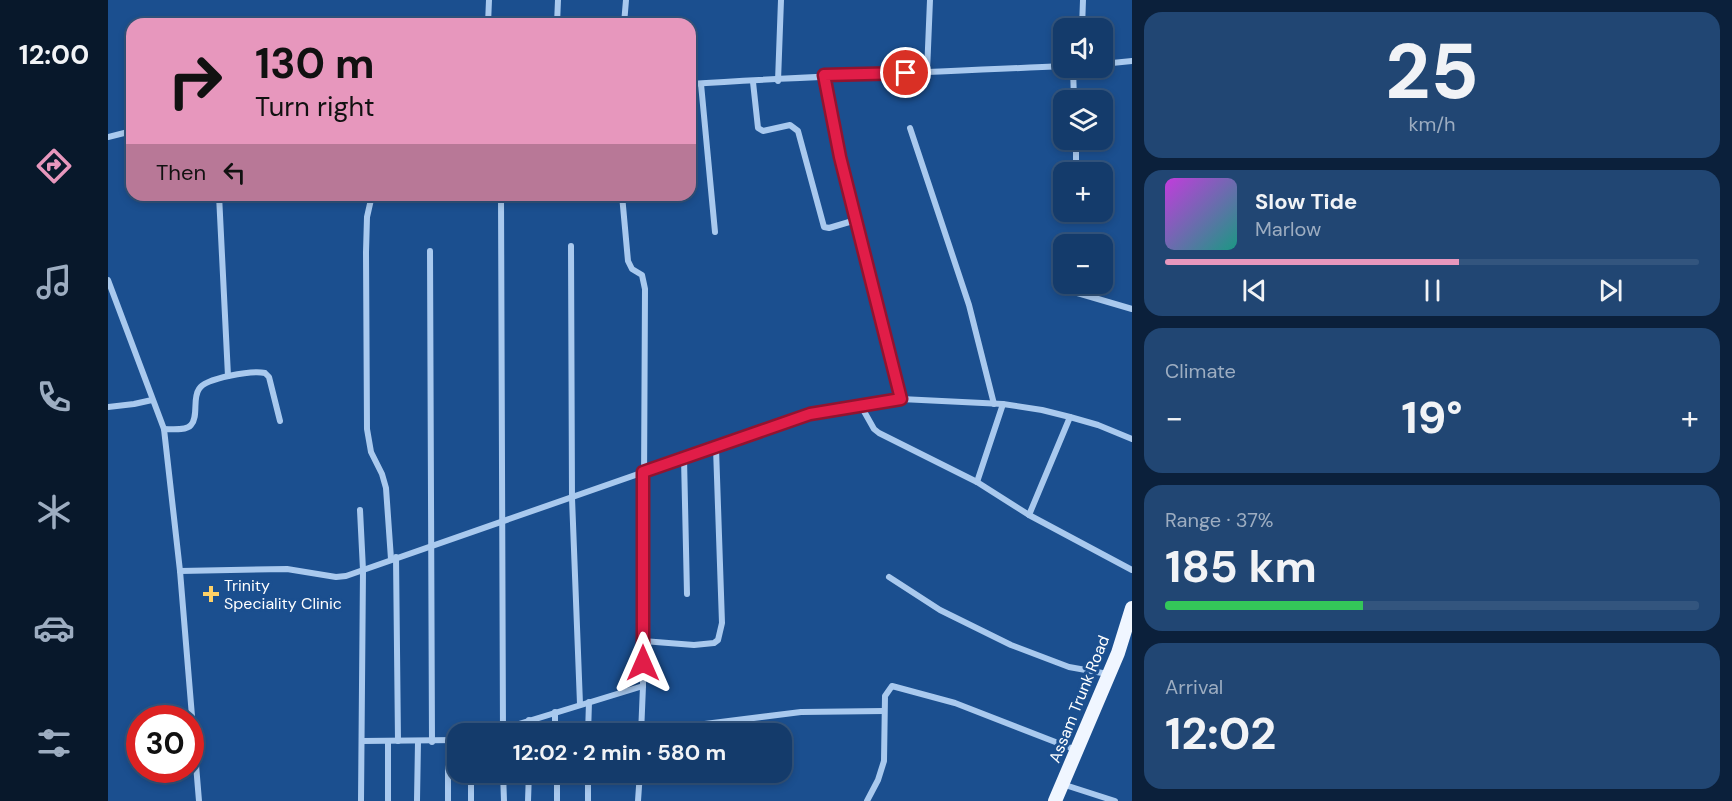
<!DOCTYPE html>
<html lang="en">
<head>
<meta charset="utf-8">
<style>
  body { margin:0; font-family:"DM Sans",sans-serif; background:#214673; color:#f1f3f6; height:100vh; display:flex; flex-direction:column; font-size:22px; white-space:nowrap }
  * { box-sizing:border-box; margin:0 }
  p { font-size:20px; color:#9dadc1 }
  .icon { flex:none; width:33px; height:33px; fill:none; stroke:currentColor; stroke-width:2; stroke-linecap:round; stroke-linejoin:round }
  .map { position:relative; flex:1; overflow:hidden }
  .details { display:flex; flex-direction:column; gap:12px; padding:12px; background:#0b203b; width:600px }
  .details>* { flex:none }
  .top-card { position:absolute; left:18px; top:18px; width:570px; height:183px; border-radius:18px; box-shadow:0 3px 9px #0003,0 0 0 2px #33557e; background:#e797bd; color:#111; overflow:hidden }
  .buttons { position:absolute; left:945px; top:18px; display:grid; gap:12px }
  .buttons a { display:grid; place-items:center; width:60px; height:60px; border-radius:12px; background:#143b6b; box-shadow:0 3px 9px #0003,0 0 0 2px #33557e; font-size:30px }
  .speed { position:absolute; left:18px; top:705px; display:flex; gap:12px; font-size:30px; font-weight:700; text-align:center }
  .speed>* { display:grid; place-content:center; width:78px; height:78px; border-radius:50%; background:#143b6b; box-shadow:0 3px 9px #0003,0 0 0 2px #33557e; line-height:1 }
  .speed .limit { border:9px solid #d22; background:#fff; color:#111 }
  .pin { position:absolute; display:grid; place-items:center; width:51px; height:51px; color:#fff; margin:-26px; border:3px solid #fff; border-radius:50%; box-shadow:0 2px 6px #0007 }
  .me { position:absolute; width:66px; margin:-33px; rotate:0deg; stroke-linejoin:round; filter:drop-shadow(0 0 4px #0008) }
  .turn { display:flex; align-items:center; gap:21px; height:126px; padding:0 30px; font-size:27px }
  .turn .icon { width:78px; height:78px; stroke-width:2.5 }
  .turn b { display:block; font-size:42px; line-height:51px }
  .then { display:flex; align-items:center; height:57px; padding:0 30px; background:#0003; gap:12px; font-size:22px }
  .big { font-size:45px; font-weight:700; line-height:1.1 }
  .details .card { flex:1; display:flex; flex-direction:column; justify-content:center; gap:9px; min-width:0; padding:0 21px; border-radius:18px; background:#214673 }
  .details .dial { align-items:center; gap:0 }
  .dial b { font-size:78px; line-height:1 }
  .song { display:flex; align-items:center; gap:18px }
  .cover { width:72px; height:72px; border-radius:9px; background:linear-gradient(135deg,hsl(290 70% 55%),hsl(170 70% 35%)) }
  .played { height:6px; border-radius:3px; background:linear-gradient(90deg,#e797bd 55%,#33557e 55%) }
  .keys { display:flex; justify-content:space-around; direction:ltr }
  .heat { display:flex; justify-content:space-between; align-items:center; font-size:33px; direction:ltr }
  .charge { height:9px; border-radius:4px; background:linear-gradient(90deg,#34c759 37%,#33557e 0) }
  .trip { position:absolute; left:339px; top:723px; width:345px; height:60px; border-radius:18px; background:#143b6b; box-shadow:0 3px 9px #0003,0 0 0 2px #33557e; font-weight:700; line-height:60px; text-align:center }
  main { display:flex; flex:1; min-height:0 }
  .menu { display:flex; flex-direction:column; width:108px; justify-content:space-around; align-items:center; background:#08182b; color:#9dadc1 }
  .menu .icon { width:42px; height:42px }
  .menu .current { color:#e797bd }
  .menu b { font-size:27px; color:#f1f3f6 }
  .map>svg:first-child { display:block }
  .lines { fill:none; stroke-linecap:round; stroke-linejoin:round }
  .street { stroke:#a9c9ee; stroke-width:6 }
  .primary { stroke:#f0f6ff; stroke-width:14 }
  .route-casing { stroke:#92132f; stroke-width:15 }
  .route { stroke:#e11d48; stroke-width:10 }
  .poi-dot { fill:#ffd166; stroke:#1b4f8f; stroke-width:2 }
  .labels { text-anchor:middle; dominant-baseline:central; stroke-width:6; stroke-linejoin:round; paint-order:stroke }
  .poi-label { font-size:16px; fill:#fff; stroke:#1b4f8f; text-anchor:start }
  .street-label { font-size:16px; fill:#fff; stroke:#1b4f8f }
</style>
</head>
<body>
<main>
<nav class="menu">
<b>12:00</b>
<svg class="icon current" aria-label="directions" viewBox="0 0 24 24"><path d="M12 3l9 9-9 9-9-9zM9 14v-3h6M13 9l2 2-2 2"/></svg>
<svg class="icon" aria-label="music" viewBox="0 0 24 24"><path d="M9 18V5l10-2v13"/><circle cx="6" cy="18" r="3"/><circle cx="16" cy="16" r="3"/></svg>
<svg class="icon" aria-label="phone" viewBox="0 0 24 24"><path d="M5 4h4l2 5-3 2q2 4 5 5l2-3 5 2v4C11 20 4 13 5 4z"/></svg>
<svg class="icon" aria-label="climate" viewBox="0 0 24 24"><path d="M12 3v18M4 7l16 10M4 17L20 7"/></svg>
<svg class="icon" aria-label="car" viewBox="0 0 24 24"><path d="M5 17H2v-5l4-1 3-4h7l3 4 3 1v5h-3M9 17h6M6 11h13"/><circle cx="7" cy="17" r="2"/><circle cx="17" cy="17" r="2"/></svg>
<svg class="icon" aria-label="filters" viewBox="0 0 24 24"><path d="M4 7h16M4 17h16"/><circle cx="9" cy="7" r="2"/><circle cx="15" cy="17" r="2"/></svg>
</nav>
<div class="map">
<svg width="1024" height="801" viewBox="0 0 1024 801">
  <rect width="100%" height="100%" fill="#1b4f8f"/>
  <g class="lines">
    <g class="street">
      <polyline points="380,24 381,0"/>
      <polyline points="449,24 450,0"/>
      <polyline points="516,24 518,0"/>
      <polyline points="974,28 975,0"/>
      <polyline points="994,64 1024,61"/>
      <polyline points="965,68 966,100"/>
      <polyline points="819,72 822,0"/>
      <polyline points="716,75 732,157 793,399"/>
      <polyline points="670,81 673,0"/>
      <polyline points="645,82 650,128 655,131 682,125 690,131 716,227 721,228 748,220"/>
      <path d="M582,84C706,76 831,72 956,66"/>
      <polyline points="593,84 607,232"/>
      <polyline points="802,128 861,305 886,404"/>
      <polyline points="0,137 24,131"/>
      <polyline points="968,140 968,172"/>
      <polyline points="111,195 120,376"/>
      <polyline points="264,195 259,217 258,252 259,429 263,452 274,474 278,488 283,559"/>
      <polyline points="393,195 395,734"/>
      <polyline points="514,195 520,261 524,269 534,275 537,289 535,686 533,734"/>
      <polyline points="463,246 464,498 472,704"/>
      <polyline points="322,251 324,742"/>
      <polyline points="0,280 56,429 72,571 91,801"/>
      <polyline points="949,287 1024,309"/>
      <polyline points="753,406 766,429 771,433 869,482 921,515 1024,570"/>
      <polyline points="0,407 26,404 44,400"/>
      <path d="M56,429C63,429 78,431 83,425C91,416 84,399 91,389C97,378 145,370 157,373L161,377L172,421"/>
      <polyline points="576,458 579,594"/>
      <polyline points="869,482 895,404"/>
      <polyline points="252,510 255,570 253,801"/>
      <polyline points="921,515 962,417"/>
      <polyline points="288,557 290,741"/>
      <polyline points="72,571 179,569 228,577 238,576 702,414 793,399 895,404 934,410 962,417 990,425 1024,439"/>
      <polyline points="781,577 832,610 903,645 961,667 1000,674"/>
      <polyline points="535,641 586,645 606,643 610,640 614,623 608,448"/>
      <polyline points="447,712 447,734"/>
      <polyline points="533,732 693,712 776,711"/>
      <polyline points="378,734 535,686"/>
      <polyline points="421,734 421,720"/>
      <polyline points="480,734 481,702"/>
      <polyline points="254,741 350,740"/>
      <polyline points="280,741 280,801"/>
      <polyline points="395,772 396,801"/>
      <polyline points="449,772 449,801"/>
      <polyline points="954,784 1007,801"/>
      <polyline points="309,801 310,742"/>
      <polyline points="340,801 340,741"/>
      <polyline points="363,801 363,772"/>
      <polyline points="420,801 421,772"/>
      <polyline points="480,801 480,772"/>
      <polyline points="530,801 532,772"/>
      <polyline points="759,801 770,780 776,761 777,696 784,686 847,703 968,750"/>
    </g>
    <polyline class="primary" points="947,801 1010,653 1024,608"/>
  </g>
  <g class="lines">
    <defs>
      <polyline id="route" points="535,663 535,472 702,414 793,399 732,157 716,75 798,73"/>
    </defs>
    <use href="#route" class="route-casing"/>
    <use href="#route" class="route"/>
  </g>
  <path class="poi-dot" d="M100 585h6v6h6v6h-6v6h-6v-6h-6v-6h6z"/>
  <g class="labels">
    <g class="poi-label">
      <text x="116" y="585">Trinity<tspan x="116" dy="18">Speciality Clinic</tspan></text>
    </g>
    <g class="street-label">
      <text transform="translate(971 699) rotate(-68)">Assam Trunk Road</text>
    </g>
  </g>
</svg>
<div class="buttons">
<a><svg class="icon" aria-label="sound" viewBox="0 0 24 24"><path d="M4 9h4l5-4v14l-5-4H4zM17 9q2 3 0 6"/></svg></a>
<a><svg class="icon" aria-label="layers" viewBox="0 0 24 24"><path d="M12 4l9 5-9 5-9-5zM3 14l9 5 9-5"/></svg></a>
<a>+</a>
<a>−</a>
</div>
<div class="speed"><div class="limit">30</div></div>
<div class="pin" style="left:798px;top:73px;background:#d93025"><svg class="icon" aria-label="arrive" viewBox="0 0 24 24"><path d="M6 21V4h12l-3 4 3 4H6"/></svg></div>
<svg class="me" style="left:535px;top:663px" viewBox="-20 -20 40 40"><path d="M0-17L14 15 0 8-14 15z" fill="#e11d48" stroke="#fff" stroke-width="4"/></svg>
<div class="trip">12:02 · 2 min · 580 m</div>
<div class="top-card">
<div class="turn"><svg class="icon" aria-label="right" viewBox="0 0 24 24"><path d="M7 20v-9h11M14 6l5 5-5 5"/></svg><div><b>130 m</b>Turn right</div></div>
<div class="then">Then<svg class="icon" aria-label="left" viewBox="0 0 24 24"><path d="M17 20v-9H6M10 6l-5 5 5 5"/></svg></div>
</div>
</div>
<section class="details">
<div class="card dial"><b>25</b><p>km/h</p></div>
<div class="card">
<div class="song"><i class="cover"></i><div><b>Slow Tide</b><p>Marlow</p></div></div>
<div class="played"></div>
<div class="keys"><svg class="icon" aria-label="previous" viewBox="0 0 24 24"><path d="M18 5L8 12l10 7zM5 5v14"/></svg><svg class="icon" aria-label="pause" viewBox="0 0 24 24"><path d="M8 5v14M16 5v14"/></svg><svg class="icon" aria-label="next" viewBox="0 0 24 24"><path d="M6 5l10 7-10 7zM19 5v14"/></svg></div>
</div>
<div class="card"><p>Climate</p>
<div class="heat"><a>−</a><b class="big">19°</b><a>+</a></div>
</div>
<div class="card"><p>Range · 37%</p><b class="big">185 km</b><div class="charge"></div></div>
<div class="card"><p>Arrival</p><b class="big">12:02</b></div>
</section>
</main>
</body>
</html>
